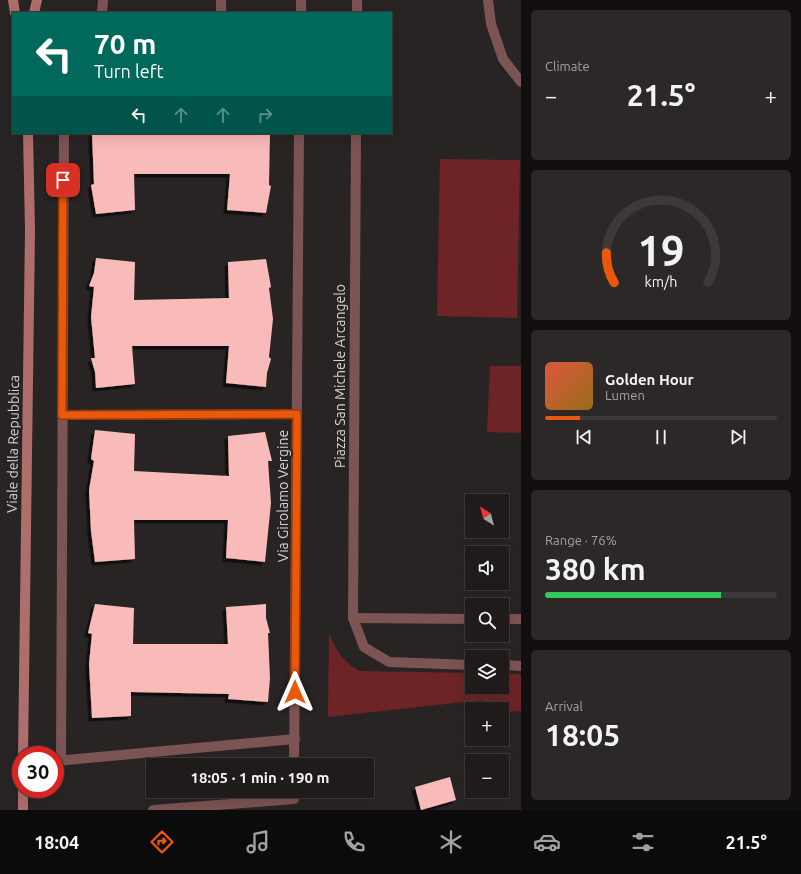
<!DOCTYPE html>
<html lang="en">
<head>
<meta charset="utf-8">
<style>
  body { margin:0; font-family:Ubuntu,sans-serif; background:#2c2828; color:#f1f3f6; height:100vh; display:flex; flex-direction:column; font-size:15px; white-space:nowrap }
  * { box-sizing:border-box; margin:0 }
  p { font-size:13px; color:#a1a1a3 }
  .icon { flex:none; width:22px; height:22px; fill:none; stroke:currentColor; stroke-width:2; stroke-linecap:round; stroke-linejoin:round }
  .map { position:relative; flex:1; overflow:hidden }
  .side { display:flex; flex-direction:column; gap:10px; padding:10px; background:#110f0f; width:280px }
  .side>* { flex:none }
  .banner { position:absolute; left:12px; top:12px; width:380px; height:122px; border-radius:0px; box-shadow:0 4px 16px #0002,0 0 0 1px #3c393a; background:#00695c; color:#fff; overflow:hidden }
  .needle { width:26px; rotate:324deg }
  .fabs { position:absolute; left:465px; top:494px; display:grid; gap:8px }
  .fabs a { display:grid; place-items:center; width:44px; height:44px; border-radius:0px; background:#1f1b1b; box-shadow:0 4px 16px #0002,0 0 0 1px #3c393a; font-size:20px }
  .speed { position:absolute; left:12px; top:746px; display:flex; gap:8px; font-size:20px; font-weight:700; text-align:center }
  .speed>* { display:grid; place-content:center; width:52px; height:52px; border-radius:50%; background:#1f1b1b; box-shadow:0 4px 16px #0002,0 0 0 1px #3c393a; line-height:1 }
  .speed .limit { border:6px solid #d22; background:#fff; color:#111 }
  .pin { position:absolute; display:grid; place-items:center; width:34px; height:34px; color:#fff; margin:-17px; border-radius:8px; box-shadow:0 2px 6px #0006 }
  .me { position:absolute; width:44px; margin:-22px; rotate:0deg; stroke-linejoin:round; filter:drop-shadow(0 0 3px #0008) }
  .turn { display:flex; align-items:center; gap:14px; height:84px; padding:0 16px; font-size:18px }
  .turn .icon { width:52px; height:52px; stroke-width:2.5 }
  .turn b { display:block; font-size:28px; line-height:34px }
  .lanes { display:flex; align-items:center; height:38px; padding:0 16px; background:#0003; justify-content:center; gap:20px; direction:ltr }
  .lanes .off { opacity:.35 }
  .big { font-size:30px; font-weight:700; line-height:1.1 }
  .side .tile { flex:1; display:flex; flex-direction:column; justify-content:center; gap:6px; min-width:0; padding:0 14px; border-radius:6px; background:#2c2828 }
  .side .dial { align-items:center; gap:0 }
  .dial svg { height:104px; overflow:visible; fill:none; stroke:#3c393a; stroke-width:7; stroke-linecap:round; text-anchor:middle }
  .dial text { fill:#f1f3f6; stroke:none }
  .song { display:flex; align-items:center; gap:12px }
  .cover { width:48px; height:48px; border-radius:6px; background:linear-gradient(135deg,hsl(10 70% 55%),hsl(40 70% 35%)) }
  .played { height:4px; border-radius:2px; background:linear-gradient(90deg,#ea580c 15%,#3c393a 15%) }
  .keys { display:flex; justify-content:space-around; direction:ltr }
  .heat { display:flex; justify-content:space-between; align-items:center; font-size:22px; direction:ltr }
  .charge { height:6px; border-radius:3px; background:linear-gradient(90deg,#34c759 76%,#3c393a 0) }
  .trip { position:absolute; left:146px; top:758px; width:228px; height:40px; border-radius:0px; background:#1f1b1b; box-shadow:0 4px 16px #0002,0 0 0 1px #3c393a; font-weight:700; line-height:40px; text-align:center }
  .tabs { display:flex; height:64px; justify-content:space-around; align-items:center; background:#0c0b0b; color:#a1a1a3 }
  .tabs .icon { width:28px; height:28px }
  .tabs .current { color:#ea580c }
  .tabs b { font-size:18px; color:#f1f3f6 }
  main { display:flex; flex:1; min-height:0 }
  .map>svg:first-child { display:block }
  .green { fill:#6e2427 }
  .building { fill:#f9bbb9; filter:url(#shadow) }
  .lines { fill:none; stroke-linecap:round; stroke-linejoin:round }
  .service { stroke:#7c5453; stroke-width:10 }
  .minor { stroke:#7c5453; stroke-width:10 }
  .secondary { stroke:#ad6e6c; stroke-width:10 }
  .route-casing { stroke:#983908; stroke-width:10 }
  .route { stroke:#ea580c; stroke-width:7 }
  .labels { text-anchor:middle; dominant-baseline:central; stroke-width:4; stroke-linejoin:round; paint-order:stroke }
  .street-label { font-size:14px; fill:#d6d2d2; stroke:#292424 }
</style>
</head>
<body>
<main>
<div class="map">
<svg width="521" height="810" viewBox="0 0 521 810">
  <defs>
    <filter id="shadow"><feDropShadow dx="-3.5" dy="3.5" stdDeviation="0" flood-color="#0009"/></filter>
  </defs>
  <rect width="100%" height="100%" fill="#292424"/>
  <g class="green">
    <polygon points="440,159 520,160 517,318 437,316"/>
    <polygon points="490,366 521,366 521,433 487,432"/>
    <path d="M329,633C337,652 342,661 360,671L472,673V687H502V674H521V711L502,712V709H483L482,700L328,717Z"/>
  </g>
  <g class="building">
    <polygon points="92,133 270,133 269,185 271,186 266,213 227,210 230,174 134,174 135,210 96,214 91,185 94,184"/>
    <polygon points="96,258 135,262 134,300 229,298 228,262 266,259 271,287 269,288 273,319 269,357 271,359 267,373 266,387 226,383 229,346 132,346 135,384 96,388 95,372 91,358 95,358 91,317 94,287 89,286 94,273"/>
    <polygon points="95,430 135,434 134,471 229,476 228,436 265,432 272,461 268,461 271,503 265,562 226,558 228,520 134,520 135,559 95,562 91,531 89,490 94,461 91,459"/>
    <polygon points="95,604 134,608 133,644 228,644 226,607 266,604 266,618 270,633 268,633 270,678 268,702 228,699 229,694 131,692 131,716 92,718 89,664 92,634 88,633"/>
    <polygon points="450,777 456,800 421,810 415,787"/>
  </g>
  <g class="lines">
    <g class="service">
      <polyline points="102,13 103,0"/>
      <polyline points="221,13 221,0"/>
    </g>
    <g class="minor">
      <polyline points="488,0 491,24 503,59 521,82"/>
      <polyline points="301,13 301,0"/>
      <polyline points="357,13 357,0"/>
      <polyline points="356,133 353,618 364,647 389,662 472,665"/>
      <polyline points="62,415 297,414"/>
      <polyline points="353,618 472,619"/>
      <polyline points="502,619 521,619"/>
      <polyline points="502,665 521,666"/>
      <polyline points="56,761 295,739"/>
      <polyline points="61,761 64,133"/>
      <polyline points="294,765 299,133"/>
      <polyline points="153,810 294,799 294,791"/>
    </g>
    <g class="secondary">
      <polyline points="13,0 15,13"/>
      <polyline points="34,13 37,0"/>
      <polyline points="23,755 30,230 28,133"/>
      <polyline points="23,789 23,810"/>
    </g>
  </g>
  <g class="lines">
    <defs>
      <polyline id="route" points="63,180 62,415 297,414 295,692"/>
    </defs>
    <use href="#route" class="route-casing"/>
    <use href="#route" class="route"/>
  </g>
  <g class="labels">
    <g class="street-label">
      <text transform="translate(340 376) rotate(-90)">Piazza San Michele Arcangelo</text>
      <text transform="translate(13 444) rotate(-89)">Viale della Repubblica</text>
      <text transform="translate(283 496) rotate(-90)">Via Girolamo Vergine</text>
    </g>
  </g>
</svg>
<div class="fabs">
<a><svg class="needle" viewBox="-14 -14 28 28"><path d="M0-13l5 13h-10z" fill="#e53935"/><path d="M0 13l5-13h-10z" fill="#a1a1a3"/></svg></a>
<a><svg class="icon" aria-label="sound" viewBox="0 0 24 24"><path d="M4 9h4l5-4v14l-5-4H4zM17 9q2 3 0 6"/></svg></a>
<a><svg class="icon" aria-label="search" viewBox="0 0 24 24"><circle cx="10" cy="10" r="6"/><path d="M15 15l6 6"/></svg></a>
<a><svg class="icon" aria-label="layers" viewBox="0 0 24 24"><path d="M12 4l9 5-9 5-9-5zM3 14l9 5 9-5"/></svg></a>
<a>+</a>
<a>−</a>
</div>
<div class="speed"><div class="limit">30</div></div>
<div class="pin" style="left:63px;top:180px;background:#d93025"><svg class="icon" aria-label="arrive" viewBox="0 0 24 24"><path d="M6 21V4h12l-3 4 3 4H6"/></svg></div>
<svg class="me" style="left:295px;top:692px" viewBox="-20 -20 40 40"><path d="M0-17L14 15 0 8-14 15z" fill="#ea580c" stroke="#fff" stroke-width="4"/></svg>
<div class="trip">18:05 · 1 min · 190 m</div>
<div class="banner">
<div class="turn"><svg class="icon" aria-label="left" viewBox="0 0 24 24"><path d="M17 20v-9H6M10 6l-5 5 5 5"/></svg><div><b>70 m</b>Turn left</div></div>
<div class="lanes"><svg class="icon" aria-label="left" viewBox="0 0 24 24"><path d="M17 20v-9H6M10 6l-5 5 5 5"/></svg><svg class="icon off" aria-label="ahead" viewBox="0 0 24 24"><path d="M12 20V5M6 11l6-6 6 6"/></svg><svg class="icon off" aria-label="ahead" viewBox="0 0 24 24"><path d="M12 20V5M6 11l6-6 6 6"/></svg><svg class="icon off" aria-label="right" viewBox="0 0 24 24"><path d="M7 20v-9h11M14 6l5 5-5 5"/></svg></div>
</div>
</div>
<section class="side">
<div class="tile"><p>Climate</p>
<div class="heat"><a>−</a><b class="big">21.5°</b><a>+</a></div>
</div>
<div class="tile dial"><svg viewBox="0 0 100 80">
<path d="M14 69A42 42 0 1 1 86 69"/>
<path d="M14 69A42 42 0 0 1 8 46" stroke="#ea580c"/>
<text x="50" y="56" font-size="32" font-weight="700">19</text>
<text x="50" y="72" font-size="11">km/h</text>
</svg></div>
<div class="tile">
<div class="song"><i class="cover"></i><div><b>Golden Hour</b><p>Lumen</p></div></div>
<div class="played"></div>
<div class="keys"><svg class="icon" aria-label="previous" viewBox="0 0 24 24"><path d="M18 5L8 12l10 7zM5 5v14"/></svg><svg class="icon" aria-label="pause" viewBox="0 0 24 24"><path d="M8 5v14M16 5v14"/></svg><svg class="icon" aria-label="next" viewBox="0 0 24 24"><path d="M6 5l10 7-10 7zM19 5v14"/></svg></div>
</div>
<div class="tile"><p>Range · 76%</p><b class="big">380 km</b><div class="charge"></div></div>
<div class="tile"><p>Arrival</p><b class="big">18:05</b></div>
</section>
</main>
<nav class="tabs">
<b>18:04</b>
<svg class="icon current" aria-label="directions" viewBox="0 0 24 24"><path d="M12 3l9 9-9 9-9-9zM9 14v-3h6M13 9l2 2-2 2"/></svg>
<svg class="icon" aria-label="music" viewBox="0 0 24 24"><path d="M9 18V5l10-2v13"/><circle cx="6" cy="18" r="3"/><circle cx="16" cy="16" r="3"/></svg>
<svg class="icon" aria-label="phone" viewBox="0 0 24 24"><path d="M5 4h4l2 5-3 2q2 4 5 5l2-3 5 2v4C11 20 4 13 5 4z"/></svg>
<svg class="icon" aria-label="climate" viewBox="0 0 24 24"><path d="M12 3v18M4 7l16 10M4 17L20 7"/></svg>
<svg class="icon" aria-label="car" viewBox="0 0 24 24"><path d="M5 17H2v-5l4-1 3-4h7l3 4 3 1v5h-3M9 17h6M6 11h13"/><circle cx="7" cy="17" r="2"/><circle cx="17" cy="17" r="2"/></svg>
<svg class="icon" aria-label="filters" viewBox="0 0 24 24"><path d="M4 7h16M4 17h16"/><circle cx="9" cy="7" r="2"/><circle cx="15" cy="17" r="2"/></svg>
<b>21.5°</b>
</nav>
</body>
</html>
